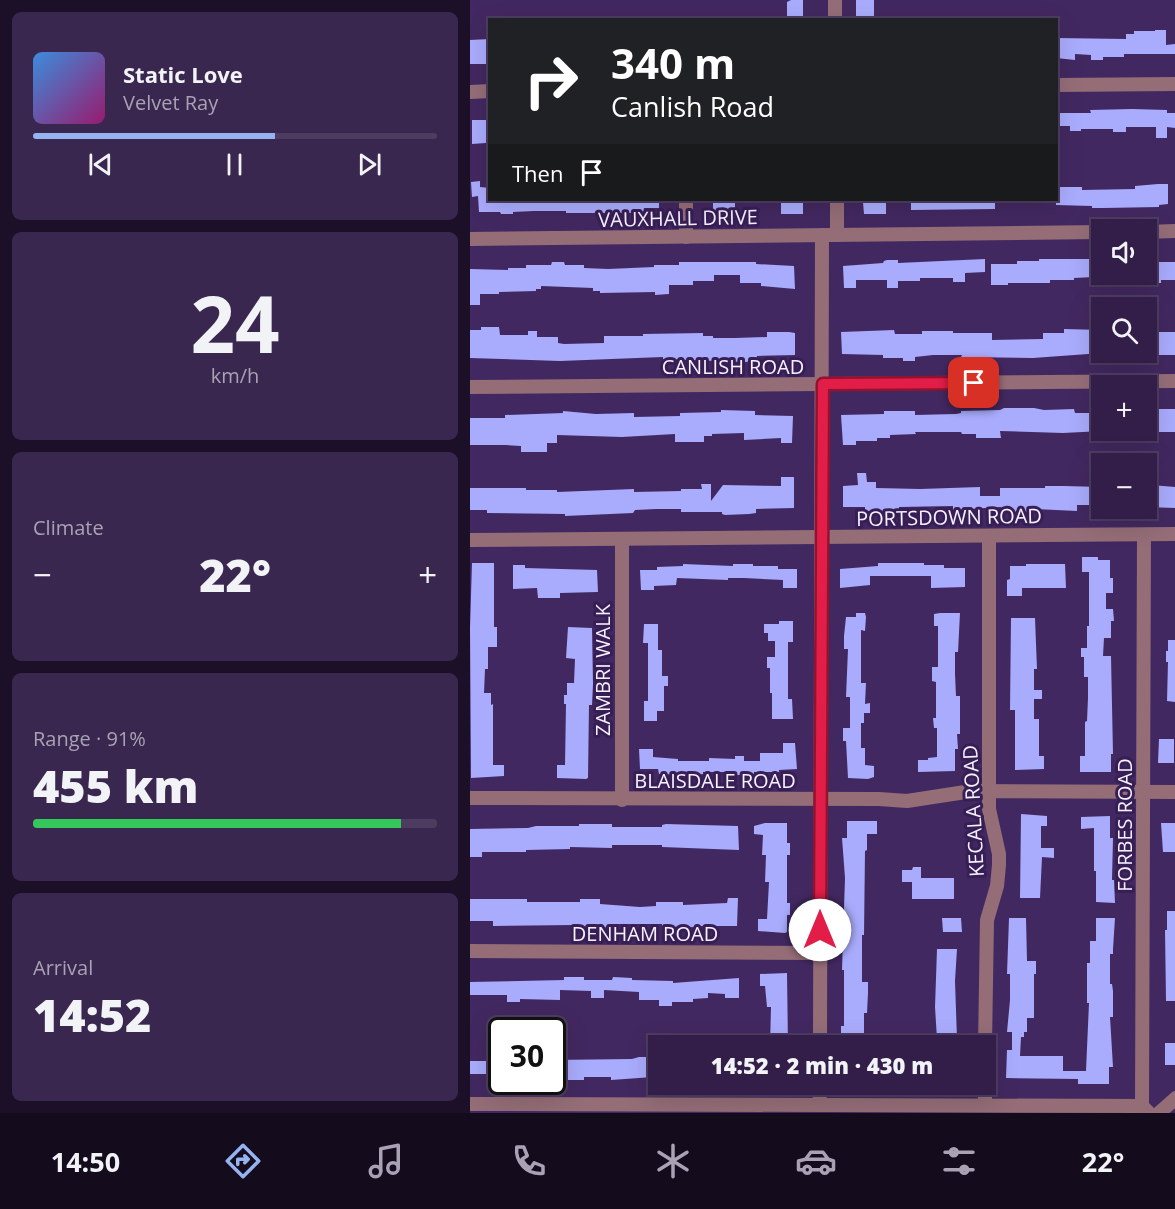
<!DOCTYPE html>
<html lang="en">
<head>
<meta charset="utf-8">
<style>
  body { margin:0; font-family:"Open Sans",sans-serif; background:#3a274f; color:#f1f3f6; height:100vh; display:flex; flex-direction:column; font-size:22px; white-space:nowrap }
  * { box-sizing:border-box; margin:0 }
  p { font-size:20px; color:#a8a2b4 }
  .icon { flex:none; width:33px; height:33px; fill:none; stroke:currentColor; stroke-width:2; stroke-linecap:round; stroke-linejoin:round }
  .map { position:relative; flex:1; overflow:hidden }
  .details { display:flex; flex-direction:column; gap:12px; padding:12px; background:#1c1028; width:470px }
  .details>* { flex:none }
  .hud { position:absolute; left:18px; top:18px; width:570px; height:183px; border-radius:0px; box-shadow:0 6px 24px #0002,0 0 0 2px #4d3c60; background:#202124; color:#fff; overflow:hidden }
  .controls { position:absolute; left:621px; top:219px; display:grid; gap:12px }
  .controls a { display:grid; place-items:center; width:66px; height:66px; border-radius:0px; background:#321e48; box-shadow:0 6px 24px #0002,0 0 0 2px #4d3c60; font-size:30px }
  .speed { position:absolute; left:18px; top:1017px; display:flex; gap:12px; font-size:30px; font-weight:700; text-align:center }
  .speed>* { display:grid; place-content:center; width:78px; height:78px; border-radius:50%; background:#321e48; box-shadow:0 6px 24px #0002,0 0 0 2px #4d3c60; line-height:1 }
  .speed .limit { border:3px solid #111; border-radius:9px; background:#fff; color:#111 }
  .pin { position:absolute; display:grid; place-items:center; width:51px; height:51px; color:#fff; margin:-26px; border-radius:12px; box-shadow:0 3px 9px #0006 }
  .me { position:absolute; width:66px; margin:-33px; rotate:0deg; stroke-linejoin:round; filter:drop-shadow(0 0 4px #0008) }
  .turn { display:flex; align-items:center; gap:21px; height:126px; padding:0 24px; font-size:27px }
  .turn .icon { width:78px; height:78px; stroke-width:2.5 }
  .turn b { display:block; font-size:42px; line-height:51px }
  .then { display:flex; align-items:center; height:57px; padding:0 24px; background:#0003; gap:12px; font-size:22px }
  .big { font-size:45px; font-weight:800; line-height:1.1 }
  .details .tile { flex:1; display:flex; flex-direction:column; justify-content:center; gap:9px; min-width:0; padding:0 21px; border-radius:9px; background:#3a274f }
  .details .dial { align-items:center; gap:0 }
  .dial b { font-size:78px; line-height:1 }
  .song { display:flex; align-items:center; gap:18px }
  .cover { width:72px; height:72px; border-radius:9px; background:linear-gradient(135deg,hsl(210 70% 55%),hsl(320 70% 35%)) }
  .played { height:6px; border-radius:3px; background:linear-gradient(90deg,#95b2f1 60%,#4d3c60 60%) }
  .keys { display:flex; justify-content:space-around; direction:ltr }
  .heat { display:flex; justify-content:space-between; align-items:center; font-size:33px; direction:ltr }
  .charge { height:9px; border-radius:4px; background:linear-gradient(90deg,#34c759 91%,#4d3c60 0) }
  .trip { position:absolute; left:178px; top:1035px; width:348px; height:60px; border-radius:0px; background:#321e48; box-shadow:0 6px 24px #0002,0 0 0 2px #4d3c60; font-weight:800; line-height:60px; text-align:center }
  .menu { display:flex; height:96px; justify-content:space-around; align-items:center; background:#140c1d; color:#a8a2b4 }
  .menu .icon { width:42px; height:42px }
  .menu .on { color:#95b2f1 }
  .menu b { font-size:27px; color:#f1f3f6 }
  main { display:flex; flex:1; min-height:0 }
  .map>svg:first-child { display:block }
  .building { fill:#a9abfc }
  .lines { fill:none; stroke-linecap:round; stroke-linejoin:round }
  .minor { stroke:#946d77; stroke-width:14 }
  .route-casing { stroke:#92132f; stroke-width:15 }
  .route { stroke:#e11d48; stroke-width:10 }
  .labels { text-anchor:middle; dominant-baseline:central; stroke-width:6; stroke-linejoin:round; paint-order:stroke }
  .street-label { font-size:20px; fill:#f6f1ff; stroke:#371e55 }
</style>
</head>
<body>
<main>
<section class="details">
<div class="tile">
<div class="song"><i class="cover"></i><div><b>Static Love</b><p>Velvet Ray</p></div></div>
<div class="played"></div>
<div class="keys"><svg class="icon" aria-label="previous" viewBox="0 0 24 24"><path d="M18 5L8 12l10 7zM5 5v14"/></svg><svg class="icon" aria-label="pause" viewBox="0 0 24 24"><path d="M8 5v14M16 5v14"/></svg><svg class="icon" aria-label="next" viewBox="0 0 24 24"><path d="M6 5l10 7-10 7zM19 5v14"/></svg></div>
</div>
<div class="tile dial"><b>24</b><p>km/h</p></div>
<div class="tile"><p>Climate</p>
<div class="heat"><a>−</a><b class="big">22°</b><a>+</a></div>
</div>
<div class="tile"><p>Range · 91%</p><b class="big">455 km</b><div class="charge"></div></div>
<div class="tile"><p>Arrival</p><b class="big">14:52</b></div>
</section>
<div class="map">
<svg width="706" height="1113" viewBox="0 0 706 1113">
  <rect width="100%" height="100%" fill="#422860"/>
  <g class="building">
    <polygon points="321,0 333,0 333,20 317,20 317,2"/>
    <rect x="386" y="0" width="18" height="20"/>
    <polygon points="685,30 696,30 696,45 705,44 705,54 654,54 654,57 633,57 633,60 621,60 621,55 605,54 605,60 586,58 586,38 656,39 656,34 664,34 664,31 685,31"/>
    <polygon points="20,39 20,64 0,64 0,40"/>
    <polygon points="662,109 697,110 697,113 705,113 705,128 697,127 697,138 686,138 686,127 656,127 656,132 643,132 643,129 611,129 611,131 600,131 600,126 586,126 586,113 621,113 620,110"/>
    <polygon points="2,120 16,120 16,143 2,144"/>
    <polygon points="10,181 10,187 20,188 20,200 189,200 189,208 174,208 173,213 96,213 96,211 64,211 43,212 43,214 31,214 30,212 9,212 8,196 2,197 1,182"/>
    <polygon points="688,184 698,184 698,204 689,205 689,207 634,208 622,208 622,206 586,205 586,187 612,187 612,190 665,189 665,186"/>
    <polygon points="247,200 265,201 265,214 243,214 243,202 247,201"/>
    <polygon points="317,200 333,200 333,214 311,214 311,202 318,202"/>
    <polygon points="441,200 525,200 525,209 441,210"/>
    <polygon points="393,202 416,202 416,214 394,214"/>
    <polygon points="515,259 515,272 495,273 495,282 483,282 483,278 450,278 450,281 428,281 428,288 417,288 417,280 386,280 386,288 374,288 373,266 413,263 414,261 417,260 428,260 428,263"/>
    <polygon points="569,259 624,259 624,277 604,278 604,280 580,280 580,283 538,283 538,285 521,285 521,264 547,264 547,261 569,261"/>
    <polygon points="82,262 94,262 95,265 114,265 114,268 138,269 184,267 184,265 209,265 209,262 286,262 286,264 324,266 325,289 291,286 291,283 270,283 270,275 244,275 244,281 223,281 223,285 199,285 199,294 185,295 185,292 130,293 130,291 123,291 123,288 71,286 71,289 66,289 66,291 29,292 29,294 10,294 10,305 0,305 0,269 38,270 38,268 56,268 56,265 81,265"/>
    <polygon points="677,262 705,262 705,280 691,280 691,283 680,283"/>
    <polygon points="628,274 663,274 663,284 629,284"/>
    <polygon points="11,327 29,327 30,335 58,335 58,331 67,331 67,337 88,337 88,343 94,344 134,343 134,336 173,336 173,334 233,333 233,336 243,336 243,338 265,338 297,337 297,332 319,332 325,333 325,355 287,356 286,361 275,362 193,359 193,357 90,361 0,358 0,330 11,330"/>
    <polygon points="594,329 632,330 632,353 563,358 491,357 492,355 463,355 445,357 445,361 433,361 433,358 413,358 413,355 372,354 371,332 424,330 425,334 452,334 452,331 483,331 483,333 522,333 522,340 573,339 573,333 594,333"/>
    <rect x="676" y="332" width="29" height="23"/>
    <polygon points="534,408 564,408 574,410 604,409 605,413 632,413 632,431 593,433 530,431 531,438 506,438 506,434 492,434 491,432 445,432 446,434 420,435 420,438 407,438 407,441 386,441 386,445 373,445 371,415 414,414 414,411 445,411 445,415 486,414 491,413 491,411 530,410"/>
    <rect x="680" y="409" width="25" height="23"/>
    <polygon points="251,410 285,411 285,415 323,416 322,443 311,443 311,438 274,440 274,433 242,434 242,436 234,436 234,442 205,442 205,434 152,437 87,435 87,443 77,443 77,452 51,452 51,446 36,445 0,445 0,418 35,418 35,415 93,413 93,411 126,414 164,413 164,417 210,416 210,413 251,412"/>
    <polygon points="387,473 396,473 397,482 406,482 406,488 450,489 510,487 510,496 530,496 530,488 575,488 575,486 594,486 632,487 632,505 607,505 607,511 565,509 564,512 531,512 531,507 483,510 483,506 429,507 429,511 395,511 395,507 373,507 373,486 388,485"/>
    <polygon points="311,477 324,477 324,508 286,509 286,513 279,514 255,515 252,514 252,512 211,512 211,509 186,509 165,510 163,513 95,516 95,514 17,513 17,510 0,510 0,488 56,488 56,490 87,490 87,492 164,489 164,492 211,491 211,489 232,489 231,484 241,484 241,501 253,485 311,486"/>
    <polygon points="681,485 705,487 705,508 676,507 676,493 681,494"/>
    <polygon points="612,557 628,557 628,560 640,560 640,578 643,578 643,593 636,593 636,609 643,609 644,621 641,621 641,638 634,638 633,656 641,656 643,754 641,754 641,772 610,772 610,756 615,756 615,722 617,721 618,698 618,677 614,677 614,657 611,657 611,648 617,648 617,626 619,626 619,572 612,572"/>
    <polygon points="2,563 24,563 24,627 27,627 27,647 18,647 18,669 15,669 14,693 21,693 21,705 23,704 23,765 34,765 34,776 1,778 0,628"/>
    <polygon points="408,563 454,563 454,565 474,565 474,568 495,568 495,587 461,588 461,576 400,576 400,585 370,588 370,569 408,566"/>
    <polygon points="213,564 263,566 263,564 283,564 283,566 308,566 308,569 327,569 327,588 313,588 313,580 274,578 258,578 258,580 207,578 206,585 184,586 184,590 171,590 170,570 187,570 187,567 213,566"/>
    <polygon points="556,564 595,564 596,588 552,588 552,596 537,596 537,580 540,579 540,566 556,566"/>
    <polygon points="43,565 55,565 55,568 127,570 128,592 90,593 90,598 68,598 67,588 43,589"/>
    <polygon points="386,613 395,613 396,617 395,631 391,630 391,683 396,683 395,704 400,703 400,713 394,713 394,723 391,723 391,748 395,748 395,765 404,766 404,777 398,779 378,778 376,741 373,741 373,728 380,728 380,697 376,697 378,649 374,649 374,636 376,617 386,617"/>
    <polygon points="470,613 490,613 488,652 485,652 485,674 486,696 490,696 490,734 487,734 488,749 485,749 485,771 448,772 448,760 458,760 458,758 467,757 467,728 464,728 463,718 466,718 466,682 462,681 462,667 468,667 468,626 464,626 464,614"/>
    <polygon points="541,618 565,618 567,669 564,669 564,690 572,690 572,699 564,699 564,719 569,719 569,756 574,756 574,769 545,770 545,710 540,710"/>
    <polygon points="309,621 323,621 323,642 318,642 318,699 322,699 323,719 302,719 302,693 300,693 300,668 297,668 297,657 305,657 305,641 298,641 298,633 294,633 294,624 309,624"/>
    <polygon points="174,624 188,624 188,650 192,650 192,676 198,676 198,686 194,686 194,711 187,711 187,721 174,721 174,701 178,701 178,643 173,643"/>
    <polygon points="98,627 122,628 123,684 122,705 119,705 118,778 116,779 87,778 87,765 95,765 96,704 94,704 94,695 97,695 97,683 104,683 105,659 96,658"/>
    <polygon points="698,640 705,640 705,702 697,701 698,662 696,662 696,651 698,651"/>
    <polygon points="689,739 704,739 704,763 688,763"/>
    <polygon points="313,743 325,743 327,769 309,770 309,772 284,772 284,775 264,775 264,772 233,772 233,774 223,775 189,774 188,769 170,769 169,749 183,749 183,757 208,759 208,761 239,761 239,758 265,759 265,756 274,756 274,761 290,761 290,753 313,753"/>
    <polygon points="551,814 577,816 577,826 571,826 571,848 584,848 584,858 572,857 570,898 550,898"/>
    <polygon points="640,816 640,838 643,838 642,880 644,880 645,903 626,902 626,871 624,871 624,828 611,829 611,817"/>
    <polygon points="377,821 407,821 407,834 397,834 397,850 395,851 394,935 392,935 392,982 398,982 398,993 397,1013 394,1013 394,1037 371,1037 371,1026 374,1026 374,970 372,970 375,878 372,838 377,838"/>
    <polygon points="295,823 317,823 317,843 320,843 320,855 317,855 317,903 320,903 320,915 317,915 317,932 315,933 288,931 288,919 297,919 299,882 295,882 296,855 292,855 293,835 284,834 284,826"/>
    <polygon points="691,823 705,823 705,852 693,852"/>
    <polygon points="109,824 142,824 142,827 192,827 192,825 196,824 268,826 269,850 192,847 192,845 142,845 142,848 100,847 100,849 56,850 56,852 12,852 12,857 0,857 0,829 58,828 66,826 109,826"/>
    <polygon points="443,867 451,867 451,878 484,878 484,899 442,899 442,882 432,882 432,870 442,870"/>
    <polygon points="258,898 268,898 267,926 225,926 225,927 192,928 192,924 141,924 141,927 109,929 109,927 103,925 23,926 23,921 0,921 0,899 57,899 57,902 110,902 110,899 130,899 130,904 170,907 186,906 186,902 213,902 213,905 257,903"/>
    <polygon points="697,911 705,911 705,1001 696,1001 695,930 697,930"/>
    <polygon points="472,918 491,918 492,932 473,932"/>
    <polygon points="539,918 556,918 557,961 566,961 566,974 564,974 564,1018 557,1018 557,1032 554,1032 554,1037 551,1037 550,1056 593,1056 593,1071 616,1071 619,1003 617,1003 617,963 620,963 620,941 626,941 626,918 645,918 643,949 643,954 640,954 640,984 642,984 643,991 643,1017 640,1017 643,1067 639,1067 639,1084 608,1084 608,1079 536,1078 537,1050 542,1050 542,1032 537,1032 540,1000 540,974 537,974"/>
    <polygon points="467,949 487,949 485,981 487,1039 467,1039 465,1007"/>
    <polygon points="317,973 318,1046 300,1046 301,1007 297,1007 295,986 290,986 290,974"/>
    <polygon points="94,977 114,977 114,980 142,980 143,977 162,978 162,980 203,981 203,983 269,978 269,998 255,998 255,994 238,993 238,998 223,999 223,1002 202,1002 202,1006 189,1006 189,1000 169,1000 169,992 134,990 134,998 121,998 121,991 90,990 90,1000 50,999 50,1002 37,1002 37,995 0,995 0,982 94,980"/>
    <rect x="695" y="1043" width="10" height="22"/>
    <polygon points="169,1057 189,1057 189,1068 183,1066 183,1077 141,1080 141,1077 114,1077 114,1080 94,1080 94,1076 82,1076 82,1060 162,1059"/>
    <rect x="0" y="1061" width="30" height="13"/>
  </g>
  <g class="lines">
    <g class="minor">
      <polyline points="365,0 365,20"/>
      <polyline points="586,85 706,84"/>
      <polyline points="0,92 20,91"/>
      <polyline points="216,200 216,237"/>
      <polyline points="367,200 367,235"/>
      <polyline points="676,232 706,231"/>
      <polyline points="0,239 632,232"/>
      <polyline points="0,387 706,381"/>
      <polyline points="674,535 672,1106 679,1113"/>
      <polyline points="0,540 706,534"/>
      <polyline points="0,798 409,799 437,801 502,791 706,792"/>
      <polyline points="152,800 152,540"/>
      <polyline points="0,951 350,953"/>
      <polyline points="350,1046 352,235"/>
      <polyline points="515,1046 517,920 527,886 529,865 529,854 519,809 519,537"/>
      <polyline points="349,1084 350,1105"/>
      <polyline points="515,1084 515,1105"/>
      <polyline points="0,1104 672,1106"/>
      <polyline points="689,1113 706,1098"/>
    </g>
  </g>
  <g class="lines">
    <defs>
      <polyline id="route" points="350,930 353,384 504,383"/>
    </defs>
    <use href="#route" class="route-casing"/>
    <use href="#route" class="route"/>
  </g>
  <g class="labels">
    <g class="street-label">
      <text transform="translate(208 218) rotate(-1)">VAUXHALL DRIVE</text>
      <text x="263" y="366">CANLISH ROAD</text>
      <text transform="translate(479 517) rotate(-1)">PORTSDOWN ROAD</text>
      <text transform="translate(132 670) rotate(-90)">ZAMBRI WALK</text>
      <text x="245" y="780">BLAISDALE ROAD</text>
      <text transform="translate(503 811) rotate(-93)">KECALA ROAD</text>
      <text transform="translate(654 825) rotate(-90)">FORBES ROAD</text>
      <text x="175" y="933">DENHAM ROAD</text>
    </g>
  </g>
</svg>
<div class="controls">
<a><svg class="icon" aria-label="sound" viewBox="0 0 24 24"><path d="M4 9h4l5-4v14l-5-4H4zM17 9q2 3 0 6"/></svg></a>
<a><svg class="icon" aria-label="search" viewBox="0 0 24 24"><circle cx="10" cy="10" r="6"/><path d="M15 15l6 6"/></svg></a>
<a>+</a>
<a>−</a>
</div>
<div class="speed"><div class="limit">30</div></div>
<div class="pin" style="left:504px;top:383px;background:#d93025"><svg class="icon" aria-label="arrive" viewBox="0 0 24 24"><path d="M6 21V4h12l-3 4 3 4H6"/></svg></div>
<svg class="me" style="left:350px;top:930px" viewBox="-20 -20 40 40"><circle r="19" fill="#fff"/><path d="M0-13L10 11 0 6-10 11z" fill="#e11d48"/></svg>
<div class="trip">14:52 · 2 min · 430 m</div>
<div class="hud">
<div class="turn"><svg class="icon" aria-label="right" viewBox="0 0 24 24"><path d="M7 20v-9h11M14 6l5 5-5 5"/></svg><div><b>340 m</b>Canlish Road</div></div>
<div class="then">Then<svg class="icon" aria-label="arrive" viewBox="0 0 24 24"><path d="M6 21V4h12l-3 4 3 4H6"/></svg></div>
</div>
</div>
</main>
<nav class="menu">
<b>14:50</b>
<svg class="icon on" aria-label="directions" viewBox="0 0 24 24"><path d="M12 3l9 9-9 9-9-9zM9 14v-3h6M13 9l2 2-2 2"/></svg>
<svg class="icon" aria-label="music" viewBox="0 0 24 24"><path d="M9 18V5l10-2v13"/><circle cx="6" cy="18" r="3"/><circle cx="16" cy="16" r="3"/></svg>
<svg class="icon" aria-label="phone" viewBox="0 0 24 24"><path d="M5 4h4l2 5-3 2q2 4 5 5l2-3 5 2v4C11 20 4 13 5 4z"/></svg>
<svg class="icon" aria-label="climate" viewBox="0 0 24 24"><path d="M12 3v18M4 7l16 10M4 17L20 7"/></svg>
<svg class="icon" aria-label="car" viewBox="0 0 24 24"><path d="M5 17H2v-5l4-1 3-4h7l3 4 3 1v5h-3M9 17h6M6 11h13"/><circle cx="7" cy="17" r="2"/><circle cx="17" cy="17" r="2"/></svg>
<svg class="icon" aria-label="filters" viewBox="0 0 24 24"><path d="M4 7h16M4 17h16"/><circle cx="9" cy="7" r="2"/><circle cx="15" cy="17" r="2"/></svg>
<b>22°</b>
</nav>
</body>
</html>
